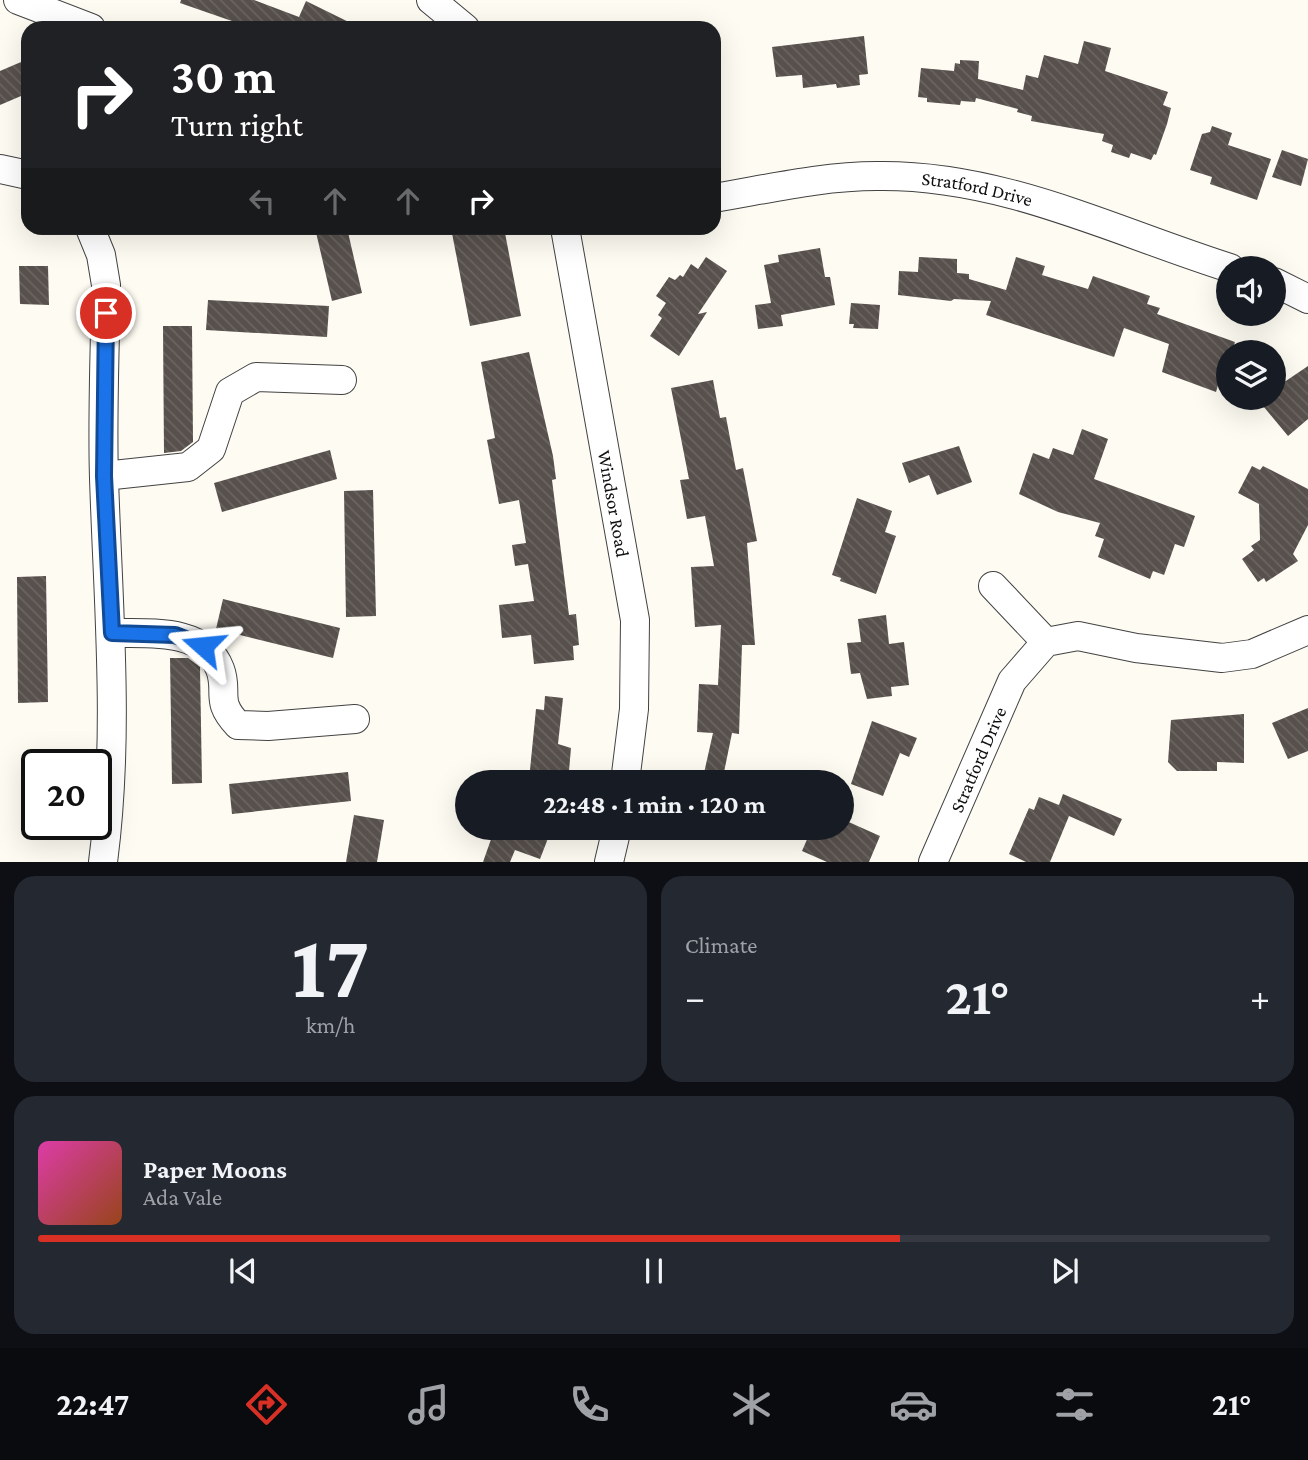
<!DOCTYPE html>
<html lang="en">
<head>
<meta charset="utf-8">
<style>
  body { margin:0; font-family:"Crimson Pro",serif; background:#242831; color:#f1f3f6; height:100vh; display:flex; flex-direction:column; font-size:26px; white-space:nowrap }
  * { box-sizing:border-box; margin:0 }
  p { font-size:23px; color:#9ea1a6 }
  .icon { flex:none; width:38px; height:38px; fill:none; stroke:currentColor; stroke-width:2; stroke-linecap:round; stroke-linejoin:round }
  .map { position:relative; height:862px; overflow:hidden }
  .side { display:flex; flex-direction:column; gap:14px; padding:14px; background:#0d0f14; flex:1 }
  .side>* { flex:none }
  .hud { position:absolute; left:21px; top:21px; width:700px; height:214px; border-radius:21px; box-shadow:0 7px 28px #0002; background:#202124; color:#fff; overflow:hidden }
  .fabs { position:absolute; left:1216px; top:256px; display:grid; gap:14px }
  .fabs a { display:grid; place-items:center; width:70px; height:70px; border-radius:50%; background:#171b24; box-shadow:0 7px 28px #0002; font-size:35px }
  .speed { position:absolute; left:21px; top:749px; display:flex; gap:14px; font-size:35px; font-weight:700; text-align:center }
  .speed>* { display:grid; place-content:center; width:91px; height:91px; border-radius:50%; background:#171b24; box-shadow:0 7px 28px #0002; line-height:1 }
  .speed .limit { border:4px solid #111; border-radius:10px; background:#fff; color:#111 }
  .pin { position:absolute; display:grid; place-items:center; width:60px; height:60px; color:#fff; margin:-30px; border:4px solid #fff; border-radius:50%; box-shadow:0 2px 7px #0007 }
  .me { position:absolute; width:77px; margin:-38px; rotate:288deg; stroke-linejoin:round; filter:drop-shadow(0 0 5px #0008) }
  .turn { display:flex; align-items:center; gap:24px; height:147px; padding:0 35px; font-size:32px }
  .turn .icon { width:91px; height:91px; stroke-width:2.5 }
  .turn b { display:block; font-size:49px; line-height:60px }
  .lanes { display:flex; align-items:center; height:66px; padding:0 35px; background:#0003; justify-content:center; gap:35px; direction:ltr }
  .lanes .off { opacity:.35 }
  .big { font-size:52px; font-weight:700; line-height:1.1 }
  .side .card { flex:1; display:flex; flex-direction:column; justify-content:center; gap:10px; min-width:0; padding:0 24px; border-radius:21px; background:#242831 }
  .side .dial { align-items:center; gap:0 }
  .dial b { font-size:91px; line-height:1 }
  .song { display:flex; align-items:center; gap:21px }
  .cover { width:84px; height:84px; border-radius:10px; background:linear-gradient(135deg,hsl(320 70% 55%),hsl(20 70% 35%)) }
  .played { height:7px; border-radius:4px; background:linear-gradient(90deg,#d93025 70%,#363941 70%) }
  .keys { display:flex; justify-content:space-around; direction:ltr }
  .heat { display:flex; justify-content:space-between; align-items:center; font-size:38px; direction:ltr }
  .side .tiles { flex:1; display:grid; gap:14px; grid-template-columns:1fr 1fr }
  .card:last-child { grid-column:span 2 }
  .trip { position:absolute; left:455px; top:770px; width:399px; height:70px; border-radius:35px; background:#171b24; box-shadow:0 7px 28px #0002; font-weight:700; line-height:70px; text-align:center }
  .menu { display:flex; height:112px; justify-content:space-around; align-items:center; background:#090b0e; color:#9ea1a6 }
  .menu .icon { width:49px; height:49px }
  .menu .selected { color:#d93025 }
  .menu b { font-size:32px; color:#f1f3f6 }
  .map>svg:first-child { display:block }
  .building { fill:url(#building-back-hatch) }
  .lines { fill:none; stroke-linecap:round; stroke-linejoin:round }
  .minor-casing { stroke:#424242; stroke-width:30 }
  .minor { stroke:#fff; stroke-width:28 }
  .route-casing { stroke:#114b97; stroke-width:18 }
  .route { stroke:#1a73e8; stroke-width:12 }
  .labels { text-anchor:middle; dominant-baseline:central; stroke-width:7; stroke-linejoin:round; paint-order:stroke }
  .street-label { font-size:19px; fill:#0f0f0f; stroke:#fff }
</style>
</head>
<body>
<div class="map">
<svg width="1308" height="862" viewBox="0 0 1308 862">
  <defs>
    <pattern id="building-back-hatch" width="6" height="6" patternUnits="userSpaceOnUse" patternTransform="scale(1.75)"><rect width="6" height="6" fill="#57504c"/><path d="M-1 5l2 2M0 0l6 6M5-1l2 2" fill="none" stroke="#6a6561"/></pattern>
  </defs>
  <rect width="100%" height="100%" fill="#fefbf2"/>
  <g class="building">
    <polygon points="181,0 254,0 299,17 306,1 361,28 252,28 180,3"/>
    <polygon points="864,36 868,74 859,75 860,85 837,88 836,84 803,88 802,75 776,77 772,47"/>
    <polygon points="1084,41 1111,48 1105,71 1168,92 1163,105 1171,108 1167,124 1156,155 1154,154 1151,160 1131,153 1129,158 1111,152 1113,145 1102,141 1104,134 1031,121 1032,116 1017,112 1018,109 976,98 975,102 961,101 960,105 927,102 927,98 918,97 921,68 954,71 955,63 960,64 960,60 979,61 978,79 1023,90 1026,75 1038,78 1044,55 1078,64"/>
    <polygon points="28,59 28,93 0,105 0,71"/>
    <polygon points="1212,126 1232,133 1228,145 1271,159 1257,200 1210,184 1212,177 1190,170 1202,134 1210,132"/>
    <polygon points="1282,150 1308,159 1301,186 1272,177"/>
    <polygon points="315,228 347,228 362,293 332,301"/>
    <polygon points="451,228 504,228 521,316 470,326"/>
    <polygon points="820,248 825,277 830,277 835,305 781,315 783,326 758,329 755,305 771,303 764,265 779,262 778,255"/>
    <polygon points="706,257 727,271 698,314 707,312 679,356 650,336 662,318 658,315 666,303 656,296 669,277 675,280 680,275 683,277 691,264 698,269"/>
    <polygon points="919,257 957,259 957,273 969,274 969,279 1006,290 1016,257 1045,266 1042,275 1088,289 1093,276 1150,296 1147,304 1160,308 1157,314 1235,342 1232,352 1228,352 1228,367 1223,383 1219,382 1216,392 1162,372 1169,344 1124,328 1114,357 986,315 991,301 954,299 951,301 898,295 899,271 918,272"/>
    <polygon points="19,266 48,266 49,305 20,304"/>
    <polygon points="208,300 329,306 327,337 206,330"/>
    <polygon points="851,303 880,305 878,329 853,328 854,324 849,324"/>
    <polygon points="163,326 192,326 193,442 181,451 164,453"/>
    <polygon points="529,352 553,456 556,479 552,480 569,615 576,614 579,645 573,646 574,660 534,664 531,635 502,638 499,605 534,601 528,564 515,566 512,545 526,543 519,500 499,504 487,440 495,438 481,362"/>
    <polygon points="1308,366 1308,419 1288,436 1259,401 1264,397 1274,397 1274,389"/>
    <polygon points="713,380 720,418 726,417 736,470 743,468 757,541 747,543 755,645 742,645 739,734 732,733 722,782 702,782 713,733 697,732 699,684 718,685 721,625 695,627 691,567 714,566 705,516 687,519 680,480 689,479 671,388"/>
    <polygon points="1082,429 1108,439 1094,479 1195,516 1184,547 1175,544 1164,575 1153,571 1150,579 1098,557 1104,539 1095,536 1100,523 1058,512 1019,494 1033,453 1049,459 1053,448 1073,455"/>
    <polygon points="959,446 972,482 937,495 929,475 909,483 902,463"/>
    <polygon points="330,450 337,479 222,512 214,483"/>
    <polygon points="1252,466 1260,470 1263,466 1308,489 1308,525 1293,554 1298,561 1266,582 1264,578 1258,582 1242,559 1254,550 1251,546 1260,540 1259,504 1238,493"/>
    <polygon points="373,490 376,616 346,617 344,491"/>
    <polygon points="857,498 892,511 885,532 896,536 876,594 840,581 841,578 832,575"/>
    <polygon points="46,576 48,702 18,703 17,577"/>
    <polygon points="223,599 340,628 333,658 216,629"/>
    <polygon points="886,615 889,644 904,642 909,685 891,687 892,696 867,699 860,673 851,674 847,643 861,642 858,619"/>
    <polygon points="170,658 188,658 200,667 202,783 172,784"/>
    <polygon points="545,696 563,698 558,744 571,748 569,771 530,770 536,709 544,710"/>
    <polygon points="1308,708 1308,751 1288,759 1272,723"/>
    <polygon points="1244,714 1244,763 1217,762 1217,771 1177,771 1168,762 1171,720"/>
    <polygon points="872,721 917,738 909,757 900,753 883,796 851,784"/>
    <polygon points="348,772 351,801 232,814 229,784"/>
    <polygon points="1063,794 1122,819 1114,836 1069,816 1050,862 1026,862 1009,854 1029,808 1034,810 1039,797 1059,805"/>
    <polygon points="354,815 384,820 377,862 346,862"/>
    <polygon points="842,819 880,836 869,862 827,862 802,851 812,828 842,828"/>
    <polygon points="495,828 552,828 540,859 515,850 510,862 483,862"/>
  </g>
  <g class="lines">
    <defs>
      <g id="minor">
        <polyline points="18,0 91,28"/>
        <polyline points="431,0 465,28"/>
        <polyline points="0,169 28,175"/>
        <path id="s1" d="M714,198C768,189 822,176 877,176C1002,174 1113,231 1230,268"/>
        <path d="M90,228L101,255L106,285C105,349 102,414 104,478C108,606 120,734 103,862"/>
        <path id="s2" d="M565,228L635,620L634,709L625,782"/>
        <polyline points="1274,282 1308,299"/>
        <polyline points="104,476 188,467 211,449 230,392 256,377 342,380"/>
        <polyline points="993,586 1046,642"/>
        <path d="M112,633C148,634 204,627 220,669C229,693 214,700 238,725L268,726L355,719"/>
        <polyline points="609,862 617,828"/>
        <path id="s3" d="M933,862L1012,681L1046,642L1078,636L1136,648L1222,658L1252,654L1308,630"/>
      </g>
    </defs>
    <use href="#minor" class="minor-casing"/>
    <use href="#minor" class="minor"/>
  </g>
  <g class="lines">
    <defs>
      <polyline id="route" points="106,313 104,476 112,633 175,635 203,646"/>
    </defs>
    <use href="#route" class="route-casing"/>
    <use href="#route" class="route"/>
  </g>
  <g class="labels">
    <g class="street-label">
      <text stroke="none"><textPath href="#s1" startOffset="266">Stratford Drive</textPath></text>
      <text stroke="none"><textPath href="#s2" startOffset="280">Windsor Road</textPath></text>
      <text stroke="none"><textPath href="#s3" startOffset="112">Stratford Drive</textPath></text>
    </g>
  </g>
</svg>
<div class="fabs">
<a><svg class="icon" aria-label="sound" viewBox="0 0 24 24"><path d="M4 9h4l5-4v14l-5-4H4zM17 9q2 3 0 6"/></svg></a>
<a><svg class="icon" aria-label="layers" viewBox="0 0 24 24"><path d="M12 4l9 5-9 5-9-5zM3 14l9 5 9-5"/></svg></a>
</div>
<div class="speed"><div class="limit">20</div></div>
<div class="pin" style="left:106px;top:313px;background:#d93025"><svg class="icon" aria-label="arrive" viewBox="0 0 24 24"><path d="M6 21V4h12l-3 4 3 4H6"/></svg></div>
<svg class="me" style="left:203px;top:646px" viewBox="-20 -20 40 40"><path d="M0-17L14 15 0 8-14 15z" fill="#1a73e8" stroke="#fff" stroke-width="4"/></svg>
<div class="trip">22:48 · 1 min · 120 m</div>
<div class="hud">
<div class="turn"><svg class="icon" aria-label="right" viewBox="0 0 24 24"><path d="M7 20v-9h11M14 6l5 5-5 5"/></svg><div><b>30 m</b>Turn right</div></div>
<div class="lanes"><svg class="icon off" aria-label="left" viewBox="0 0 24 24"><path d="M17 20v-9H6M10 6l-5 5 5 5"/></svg><svg class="icon off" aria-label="ahead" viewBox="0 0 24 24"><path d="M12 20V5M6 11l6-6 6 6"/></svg><svg class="icon off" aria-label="ahead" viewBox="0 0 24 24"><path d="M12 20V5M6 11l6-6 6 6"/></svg><svg class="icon" aria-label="right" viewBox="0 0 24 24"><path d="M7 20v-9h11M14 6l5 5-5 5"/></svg></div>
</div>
</div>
<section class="side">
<div class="tiles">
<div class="card dial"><b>17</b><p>km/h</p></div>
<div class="card"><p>Climate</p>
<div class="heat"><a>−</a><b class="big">21°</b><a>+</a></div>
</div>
<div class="card">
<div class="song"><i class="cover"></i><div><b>Paper Moons</b><p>Ada Vale</p></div></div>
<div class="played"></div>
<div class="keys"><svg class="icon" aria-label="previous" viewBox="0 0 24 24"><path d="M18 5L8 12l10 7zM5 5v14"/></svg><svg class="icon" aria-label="pause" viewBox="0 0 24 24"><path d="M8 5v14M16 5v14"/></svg><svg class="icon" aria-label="next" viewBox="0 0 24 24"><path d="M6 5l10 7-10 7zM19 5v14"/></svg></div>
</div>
</div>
</section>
<nav class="menu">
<b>22:47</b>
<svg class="icon selected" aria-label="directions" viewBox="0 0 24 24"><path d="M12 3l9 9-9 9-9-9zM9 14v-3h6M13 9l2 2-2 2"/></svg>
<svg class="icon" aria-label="music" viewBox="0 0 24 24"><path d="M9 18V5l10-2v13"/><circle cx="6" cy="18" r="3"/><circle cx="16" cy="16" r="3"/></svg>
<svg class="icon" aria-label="phone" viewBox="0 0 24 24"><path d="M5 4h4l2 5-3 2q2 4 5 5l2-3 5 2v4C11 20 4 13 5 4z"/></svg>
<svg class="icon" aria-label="climate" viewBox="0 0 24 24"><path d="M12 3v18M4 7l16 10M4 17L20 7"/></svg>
<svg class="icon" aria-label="car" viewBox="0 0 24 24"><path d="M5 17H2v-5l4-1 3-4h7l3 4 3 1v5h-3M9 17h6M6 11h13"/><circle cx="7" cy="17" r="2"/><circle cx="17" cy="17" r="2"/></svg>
<svg class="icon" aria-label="filters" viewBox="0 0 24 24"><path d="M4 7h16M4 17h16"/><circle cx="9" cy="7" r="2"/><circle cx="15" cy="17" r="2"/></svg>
<b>21°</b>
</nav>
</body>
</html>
